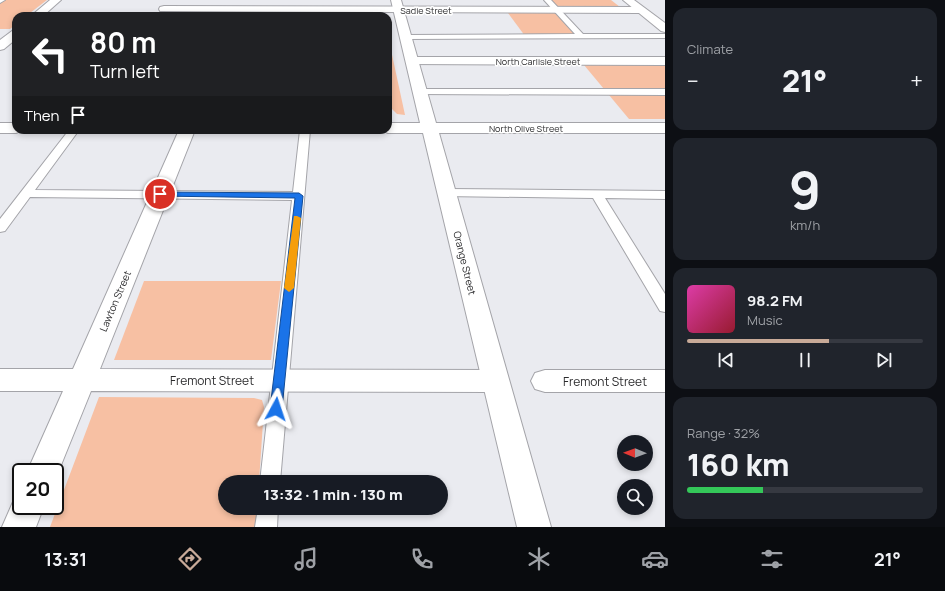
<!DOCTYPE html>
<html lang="en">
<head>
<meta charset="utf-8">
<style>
  body { margin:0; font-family:Manrope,sans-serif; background:#20242c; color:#f1f3f6; height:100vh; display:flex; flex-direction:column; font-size:15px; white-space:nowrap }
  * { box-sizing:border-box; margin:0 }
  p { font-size:13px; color:#9ea1a6 }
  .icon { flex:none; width:22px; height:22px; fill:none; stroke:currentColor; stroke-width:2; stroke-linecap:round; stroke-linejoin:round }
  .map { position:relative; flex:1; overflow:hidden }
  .sheet { display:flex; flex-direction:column; gap:8px; padding:8px; background:#0d0f14; width:280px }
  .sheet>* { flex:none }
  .hud { position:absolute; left:12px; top:12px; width:380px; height:122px; border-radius:12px; box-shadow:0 2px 6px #0003; background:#202124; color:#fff; overflow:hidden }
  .needle { width:26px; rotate:271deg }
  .fabs { position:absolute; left:617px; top:435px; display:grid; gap:8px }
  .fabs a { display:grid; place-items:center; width:36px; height:36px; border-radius:50%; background:#171b24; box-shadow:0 2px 6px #0003; font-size:20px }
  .speed { position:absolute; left:12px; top:463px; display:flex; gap:8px; font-size:20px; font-weight:700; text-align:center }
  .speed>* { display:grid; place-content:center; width:52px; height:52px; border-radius:50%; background:#171b24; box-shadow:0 2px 6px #0003; line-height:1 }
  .speed .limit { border:2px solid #111; border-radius:6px; background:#fff; color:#111 }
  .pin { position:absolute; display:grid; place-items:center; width:34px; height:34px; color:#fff; margin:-17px; border:2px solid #fff; border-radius:50%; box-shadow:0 1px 4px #0007 }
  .me { position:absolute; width:44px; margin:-22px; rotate:5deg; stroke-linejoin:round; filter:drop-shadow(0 0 3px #0008) }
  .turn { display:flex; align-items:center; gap:14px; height:84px; padding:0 12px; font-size:18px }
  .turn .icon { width:52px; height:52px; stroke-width:2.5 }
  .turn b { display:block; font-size:28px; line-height:34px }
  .then { display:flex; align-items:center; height:38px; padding:0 12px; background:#0003; gap:8px; font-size:15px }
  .big { font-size:30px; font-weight:800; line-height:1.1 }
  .sheet .widget { flex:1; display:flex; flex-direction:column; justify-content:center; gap:6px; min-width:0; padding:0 14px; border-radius:12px; background:#20242c }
  .sheet .dial { align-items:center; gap:0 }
  .dial b { font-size:52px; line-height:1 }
  .song { display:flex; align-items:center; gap:12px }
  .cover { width:48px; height:48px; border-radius:6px; background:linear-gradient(135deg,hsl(320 70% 55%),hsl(350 70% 35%)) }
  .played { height:4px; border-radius:2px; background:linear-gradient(90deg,#c8aa98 60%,#363941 60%) }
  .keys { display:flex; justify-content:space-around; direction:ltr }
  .heat { display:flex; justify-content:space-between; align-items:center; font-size:22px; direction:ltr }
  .charge { height:6px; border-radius:3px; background:linear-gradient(90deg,#34c759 32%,#363941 0) }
  .trip { position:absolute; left:218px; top:475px; width:230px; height:40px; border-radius:20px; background:#171b24; box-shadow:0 2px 6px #0003; font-weight:800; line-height:40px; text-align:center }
  .tab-bar { display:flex; height:64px; justify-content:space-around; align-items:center; background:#090b0e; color:#9ea1a6 }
  .tab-bar .icon { width:28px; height:28px }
  .tab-bar .active { color:#c8aa98 }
  .tab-bar b { font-size:18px; color:#f1f3f6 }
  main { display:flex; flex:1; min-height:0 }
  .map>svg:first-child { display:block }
  .green { fill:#f7c0a3 }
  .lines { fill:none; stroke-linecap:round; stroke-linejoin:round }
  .lane-casing { stroke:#a4a4a9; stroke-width:2 }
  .street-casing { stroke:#a4a4a9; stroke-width:2 }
  .secondary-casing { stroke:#a4a4a9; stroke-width:2 }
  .lane { fill:#fff; fill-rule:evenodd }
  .street { fill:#fff; fill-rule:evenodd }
  .secondary { fill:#fff; fill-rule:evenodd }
  .route { fill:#1a73e8; stroke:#114b97 }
  .slow { fill:#f59e0b }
  .labels { text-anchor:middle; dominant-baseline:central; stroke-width:3; stroke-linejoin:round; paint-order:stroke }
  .far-street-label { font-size:9px; fill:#2b2b2d; stroke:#fff }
  .street-label { font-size:10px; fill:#2b2b2d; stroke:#fff }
  .near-street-label { font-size:12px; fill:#2b2b2d; stroke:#fff }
</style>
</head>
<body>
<main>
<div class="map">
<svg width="665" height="527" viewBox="0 0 665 527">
  <rect width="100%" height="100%" fill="#eaebf0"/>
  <g class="green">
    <polygon points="4,0 47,0 26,16 16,16 16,24 10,29 0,29 0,3"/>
    <polygon points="549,0 611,0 620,7 555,7"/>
    <polygon points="508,13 556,13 577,36 525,36"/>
    <polygon points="391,50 405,115 397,114 388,105 388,52"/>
    <polygon points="584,65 665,65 665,119 629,119"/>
    <polygon points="144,281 281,281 271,360 114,360"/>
    <polygon points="99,397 254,398 262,400 264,407 259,482 225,482 225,508 257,508 256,527 50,527"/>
  </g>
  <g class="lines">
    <defs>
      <g id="lane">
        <polygon points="0,0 5,0 0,3"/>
        <polygon points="544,0 551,0 583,34 665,34 665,38 406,39 402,37 406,35 575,34"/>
        <polygon points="420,89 665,89 665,95 417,94 415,92 417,90"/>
        <polygon points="69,130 79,130 35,190 293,192 300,130 310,130 280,482 260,482 292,200 30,197 5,231 0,232 0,219"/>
        <polygon points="447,189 665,191 665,199 605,198 665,294 665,312 660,311 593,198 443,196 441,193 443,190"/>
        <polygon points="258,508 278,508 277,527 255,527"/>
      </g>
      <g id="street">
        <polygon points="50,0 61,0 43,16 31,16"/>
        <polygon points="164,6 640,7 645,10 640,13 160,11 159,9 160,7"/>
        <polygon points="16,30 16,39 4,49 0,50 0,40 12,31"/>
        <polygon points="412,57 665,57 665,65 407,64 406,61 407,58"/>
        <polygon points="179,130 195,130 100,369 495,370 505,373 509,381 505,389 495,392 91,391 55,480 55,472 27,472 63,391 0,391 0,369 73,369"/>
        <polygon points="545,370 665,370 665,392 545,392 535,389 531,381 535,373"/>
        <polygon points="21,493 21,506 44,506 36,527 2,527 16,495"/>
      </g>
      <g id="secondary">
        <polygon points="391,0 401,0 436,123 665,123 665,133 439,133 551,527 517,527 423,133 388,133 381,130 388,130 388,123 420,123"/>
        <polygon points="623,0 634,0 665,23 665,32 661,31"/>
        <polygon points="0,123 16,123 16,130 23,130 16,133 0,133"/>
      </g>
    </defs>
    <use href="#lane" class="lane-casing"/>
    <use href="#street" class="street-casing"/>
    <use href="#secondary" class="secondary-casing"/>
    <use href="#lane" class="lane"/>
    <use href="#street" class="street"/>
    <use href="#secondary" class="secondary"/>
  </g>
  <polygon class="route" points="160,192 299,193 303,196 282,409 280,412 276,414 272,412 270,409 295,198 157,196 157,193"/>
  <polygon class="slow" points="294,216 297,216 301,218 294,288 289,292 284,288"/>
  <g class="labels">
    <g class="far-street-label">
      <text x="426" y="10">Sadie Street</text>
      <text x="538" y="61">North Carlisle Street</text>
      <text x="526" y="128">North Olive Street</text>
    </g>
    <g class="street-label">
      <text transform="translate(465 263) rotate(76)">Orange Street</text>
      <text transform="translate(115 301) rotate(-67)">Lawton Street</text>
    </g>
    <g class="near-street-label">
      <text x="212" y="380">Fremont Street</text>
      <text x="605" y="381">Fremont Street</text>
    </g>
  </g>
</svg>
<div class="fabs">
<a><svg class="needle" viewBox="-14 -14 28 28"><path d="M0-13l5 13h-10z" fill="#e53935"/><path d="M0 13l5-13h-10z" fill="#9ea1a6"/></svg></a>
<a><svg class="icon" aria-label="search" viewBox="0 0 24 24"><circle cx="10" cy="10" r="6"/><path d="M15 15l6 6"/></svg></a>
</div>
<div class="speed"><div class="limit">20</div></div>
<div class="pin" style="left:160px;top:194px;background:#d93025"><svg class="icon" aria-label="arrive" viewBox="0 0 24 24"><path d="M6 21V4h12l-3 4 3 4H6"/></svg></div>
<svg class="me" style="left:276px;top:409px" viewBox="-20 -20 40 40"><path d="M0-17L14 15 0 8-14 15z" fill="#1a73e8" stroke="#fff" stroke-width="4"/></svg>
<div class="trip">13:32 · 1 min · 130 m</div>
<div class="hud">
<div class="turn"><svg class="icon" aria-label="left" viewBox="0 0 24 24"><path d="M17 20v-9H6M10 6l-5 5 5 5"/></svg><div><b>80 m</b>Turn left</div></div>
<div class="then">Then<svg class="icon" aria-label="arrive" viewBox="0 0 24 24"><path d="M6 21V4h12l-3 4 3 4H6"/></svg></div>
</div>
</div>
<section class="sheet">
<div class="widget"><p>Climate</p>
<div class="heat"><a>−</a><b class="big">21°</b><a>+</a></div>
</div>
<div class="widget dial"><b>9</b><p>km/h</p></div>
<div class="widget">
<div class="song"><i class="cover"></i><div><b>98.2 FM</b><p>Music</p></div></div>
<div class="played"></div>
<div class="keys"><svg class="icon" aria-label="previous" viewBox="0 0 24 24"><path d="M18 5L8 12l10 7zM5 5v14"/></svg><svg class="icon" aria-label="pause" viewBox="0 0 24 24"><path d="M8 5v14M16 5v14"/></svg><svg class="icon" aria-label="next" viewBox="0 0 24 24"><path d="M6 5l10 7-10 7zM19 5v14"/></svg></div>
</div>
<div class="widget"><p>Range · 32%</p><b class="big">160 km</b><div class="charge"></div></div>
</section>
</main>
<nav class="tab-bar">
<b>13:31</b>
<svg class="icon active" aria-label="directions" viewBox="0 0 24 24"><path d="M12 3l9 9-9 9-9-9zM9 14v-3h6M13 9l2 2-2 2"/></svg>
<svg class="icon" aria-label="music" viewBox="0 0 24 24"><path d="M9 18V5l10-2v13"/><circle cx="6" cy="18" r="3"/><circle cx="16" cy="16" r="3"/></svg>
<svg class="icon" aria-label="phone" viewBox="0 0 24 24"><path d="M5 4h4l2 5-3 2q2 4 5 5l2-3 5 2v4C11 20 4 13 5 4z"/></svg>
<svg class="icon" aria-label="climate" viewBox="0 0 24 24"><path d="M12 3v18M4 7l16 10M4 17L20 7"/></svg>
<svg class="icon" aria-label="car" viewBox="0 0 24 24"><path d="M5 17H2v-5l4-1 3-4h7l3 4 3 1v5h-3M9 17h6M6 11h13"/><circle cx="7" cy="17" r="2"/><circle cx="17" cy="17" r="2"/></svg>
<svg class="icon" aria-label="filters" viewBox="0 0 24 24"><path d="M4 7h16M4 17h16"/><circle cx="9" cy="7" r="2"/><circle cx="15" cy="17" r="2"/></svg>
<b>21°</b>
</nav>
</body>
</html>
